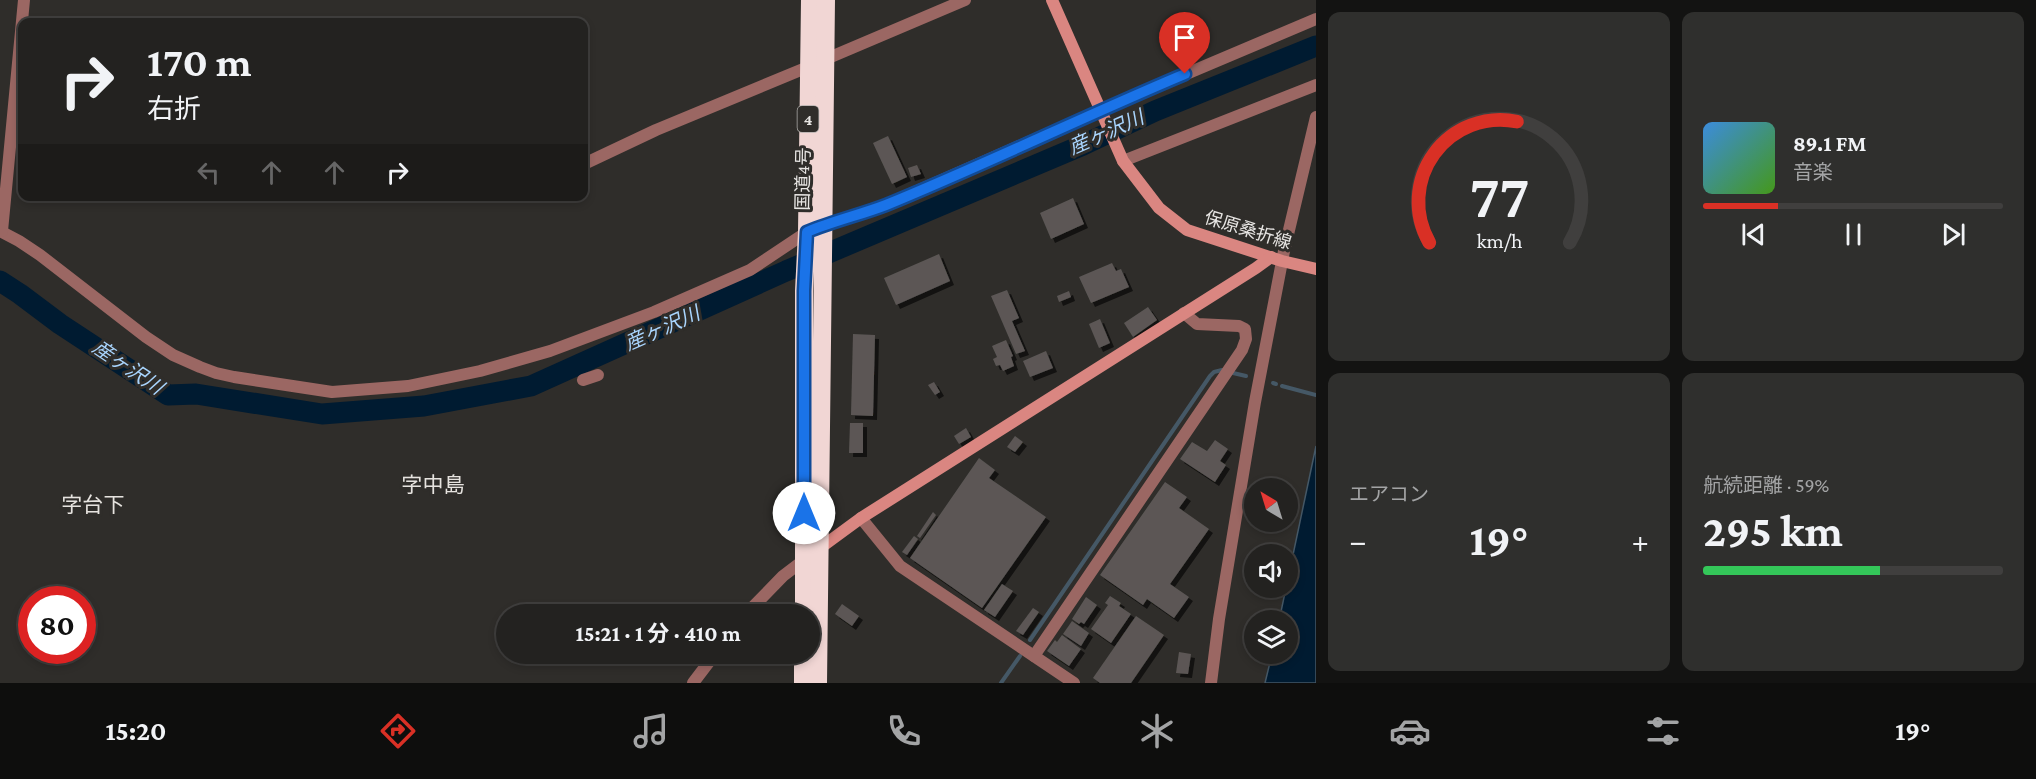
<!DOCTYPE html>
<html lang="ja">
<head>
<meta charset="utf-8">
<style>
  body { margin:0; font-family:"Crimson Pro","Noto Sans JP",serif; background:#2f2f2d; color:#f1f3f6; height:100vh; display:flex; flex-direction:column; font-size:22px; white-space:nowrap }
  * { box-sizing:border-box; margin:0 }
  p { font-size:20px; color:#a3a4a5 }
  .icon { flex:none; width:33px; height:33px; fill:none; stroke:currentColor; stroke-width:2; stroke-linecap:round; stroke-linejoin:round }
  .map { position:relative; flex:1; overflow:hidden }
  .panel { display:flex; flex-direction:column; gap:12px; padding:12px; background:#131312; width:720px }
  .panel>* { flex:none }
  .banner { position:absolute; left:18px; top:18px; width:570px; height:183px; border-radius:12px; box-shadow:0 3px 9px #0003,0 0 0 2px #403f3e; background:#232220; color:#f1f3f6; overflow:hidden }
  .needle { width:39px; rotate:322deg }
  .buttons { position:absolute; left:1244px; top:478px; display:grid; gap:12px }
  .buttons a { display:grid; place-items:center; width:54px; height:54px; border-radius:50%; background:#232220; box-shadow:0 3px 9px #0003,0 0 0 2px #403f3e; font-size:30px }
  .speed { position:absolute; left:18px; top:586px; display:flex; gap:12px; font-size:30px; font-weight:700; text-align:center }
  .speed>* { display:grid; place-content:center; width:78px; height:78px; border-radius:50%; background:#232220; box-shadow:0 3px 9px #0003,0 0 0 2px #403f3e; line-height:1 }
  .speed .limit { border:9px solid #d22; background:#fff; color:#111 }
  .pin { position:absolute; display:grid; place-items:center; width:51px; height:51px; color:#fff; margin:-62px -26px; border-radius:50% 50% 50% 0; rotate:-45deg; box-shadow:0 0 6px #0007 }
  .pin .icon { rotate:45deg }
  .me { position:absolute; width:66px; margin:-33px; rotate:0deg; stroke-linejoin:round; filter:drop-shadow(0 0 4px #0008) }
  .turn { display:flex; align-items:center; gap:21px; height:126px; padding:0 30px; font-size:27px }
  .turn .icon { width:78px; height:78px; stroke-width:2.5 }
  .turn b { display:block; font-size:42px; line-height:51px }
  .lanes { display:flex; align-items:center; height:57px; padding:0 30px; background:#0003; justify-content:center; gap:30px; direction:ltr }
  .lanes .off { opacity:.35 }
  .big { font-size:45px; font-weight:700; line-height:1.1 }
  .panel .widget { flex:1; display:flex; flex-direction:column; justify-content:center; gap:9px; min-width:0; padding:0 21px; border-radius:12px; background:#2f2f2d }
  .panel .dial { align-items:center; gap:0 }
  .dial svg { height:156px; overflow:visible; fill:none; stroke:#403f3e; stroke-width:7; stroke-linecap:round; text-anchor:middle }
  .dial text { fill:#f1f3f6; stroke:none }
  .song { display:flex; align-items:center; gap:18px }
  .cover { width:72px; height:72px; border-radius:9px; background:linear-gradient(135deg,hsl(210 70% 55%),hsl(100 70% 35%)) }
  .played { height:6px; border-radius:3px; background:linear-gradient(90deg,#d93025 25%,#403f3e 25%) }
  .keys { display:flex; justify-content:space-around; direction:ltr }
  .heat { display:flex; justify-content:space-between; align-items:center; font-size:33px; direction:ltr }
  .charge { height:9px; border-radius:4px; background:linear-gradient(90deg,#34c759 59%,#403f3e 0) }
  .panel .tiles { flex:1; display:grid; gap:12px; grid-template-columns:repeat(2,1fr) }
  .trip { position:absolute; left:496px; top:604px; width:324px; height:60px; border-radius:30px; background:#232220; box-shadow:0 3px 9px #0003,0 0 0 2px #403f3e; font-weight:700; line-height:60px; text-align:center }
  .dock { display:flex; height:96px; justify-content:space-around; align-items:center; background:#0e0e0d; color:#a3a4a5 }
  .dock .icon { width:42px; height:42px }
  .dock .on { color:#d93025 }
  .dock b { font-size:27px; color:#f1f3f6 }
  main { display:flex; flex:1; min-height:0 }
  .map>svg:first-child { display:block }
  .water { fill:#001b31; stroke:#455866; stroke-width:1.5 }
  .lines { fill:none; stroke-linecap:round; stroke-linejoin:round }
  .stream { stroke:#455866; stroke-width:4 }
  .river { stroke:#001b31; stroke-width:21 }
  .building { fill:#5b5755; filter:url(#shadow) }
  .street { stroke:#9b6763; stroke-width:12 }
  .secondary { stroke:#da8681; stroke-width:12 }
  .highway { stroke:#f1d6d4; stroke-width:18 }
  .route-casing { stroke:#114b97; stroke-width:15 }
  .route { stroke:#1a73e8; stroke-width:10 }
  .labels { text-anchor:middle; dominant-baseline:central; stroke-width:6; stroke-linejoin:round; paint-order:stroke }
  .shield { fill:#2f2d2a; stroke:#b0aeac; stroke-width:1.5 }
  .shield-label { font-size:16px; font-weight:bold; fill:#e7e5e3 }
  .street-label { font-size:18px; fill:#e7e5e3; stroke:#2f2d2a }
  .water-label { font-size:20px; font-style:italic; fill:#a9d5fe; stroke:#2f2d2a }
  .quarter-label { font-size:21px; fill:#e6e3df; stroke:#2f2d2a }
</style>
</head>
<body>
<main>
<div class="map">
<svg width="1316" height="683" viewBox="0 0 1316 683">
  <defs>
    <filter id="shadow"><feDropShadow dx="4" dy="4" stdDeviation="0" flood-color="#0009"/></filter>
  </defs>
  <rect width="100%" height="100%" fill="#2f2d2a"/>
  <polygon class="water" points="1316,446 1316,683 1265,683 1272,654 1287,654 1287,621 1279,621"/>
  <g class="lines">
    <g class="stream">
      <polyline points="1233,373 1246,376"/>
      <polyline points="1273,383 1276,384"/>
      <polyline points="1282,386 1316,395"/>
      <polyline points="1030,640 1210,376 1214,372 1222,370"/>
      <polyline points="1001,683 1020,656"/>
    </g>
    <polyline class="river" points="0,281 20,294 60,324 168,395 196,394 322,414 424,406 531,386 786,271 1083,145 1155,111 1316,46"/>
  </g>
  <g class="building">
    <polygon points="888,136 907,177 892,184 873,143"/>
    <polygon points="917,165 921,174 911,177 908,168"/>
    <polygon points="1073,198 1084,224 1051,239 1040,213"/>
    <polygon points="939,254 950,281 896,305 884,278"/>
    <polygon points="1112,263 1116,271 1121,269 1129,287 1091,303 1079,277"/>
    <polygon points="1007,290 1019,318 1012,321 1025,351 1016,354 991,296"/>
    <polygon points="1069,291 1071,297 1059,302 1057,296"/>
    <polygon points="1148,307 1157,320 1133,337 1124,323"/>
    <polygon points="1100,319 1110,343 1099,348 1089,324"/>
    <polygon points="853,334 875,335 873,416 851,415"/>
    <polygon points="1006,340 1013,356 1011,357 1014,366 1003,371 1000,365 996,366 993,359 997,357 992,346"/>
    <polygon points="1046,351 1053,368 1030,377 1023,361"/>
    <polygon points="934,382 940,392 935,395 928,385"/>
    <polygon points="850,423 863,423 863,453 849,453"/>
    <polygon points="966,428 971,437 959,444 954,436"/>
    <polygon points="1015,436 1023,442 1015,452 1007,447"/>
    <polygon points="1215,440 1228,449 1220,461 1226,465 1215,482 1180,459 1192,442 1207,451"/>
    <polygon points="979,458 995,470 989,478 1046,517 982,608 910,558"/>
    <polygon points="1165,482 1187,497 1179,508 1209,529 1170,584 1189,597 1174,618 1147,599 1143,605 1100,575"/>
    <polygon points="933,512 936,515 920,538 917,536"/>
    <polygon points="914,536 918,539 907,555 902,552"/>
    <polygon points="1002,584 1013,591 995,617 984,610"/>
    <polygon points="1110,596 1121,603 1119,606 1131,614 1111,643 1091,629 1108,605 1105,603"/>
    <polygon points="1086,597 1097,605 1084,624 1081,622 1079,624 1072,619"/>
    <polygon points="842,604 859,616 852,626 835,614"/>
    <polygon points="1033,608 1039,612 1023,635 1016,631"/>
    <polygon points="1136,616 1164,635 1131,683 1100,683 1093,678"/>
    <polygon points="1072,621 1089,633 1081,646 1063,634"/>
    <polygon points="1062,635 1081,649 1069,666 1047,651 1055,640 1057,642"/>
    <polygon points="1179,652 1191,654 1188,674 1176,673"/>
  </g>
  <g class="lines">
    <g class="street">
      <polyline points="826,59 965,0"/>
      <polyline points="1123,161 1316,85"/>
      <polyline points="584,164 656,130 808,67"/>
      <polyline points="0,231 19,241 40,255 146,337 173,355 200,367 216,373 234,377 332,392 408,386 480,371 550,351 654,312 750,270 807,232 823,225 883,206 1101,110 1316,19"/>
      <polyline points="2,231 24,0"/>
      <polyline points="583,380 598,375"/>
      <polyline points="861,518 900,566 1074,683"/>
      <polyline points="745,615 783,576 804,560"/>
      <polyline points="1034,656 1242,350 1246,339 1245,329 1239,326 1197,324 1184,313"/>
      <polyline points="693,683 715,654"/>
      <polyline points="1211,683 1219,619 1255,402 1284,251 1316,117"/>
    </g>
    <g class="secondary">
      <polyline points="1052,0 1123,161 1159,208 1187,230 1282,261 1316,269"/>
      <polyline points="816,551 861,518 1256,268 1271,257"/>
    </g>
    <g class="highway">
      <polyline points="804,615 804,291 807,232 810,0"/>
      <polyline points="803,683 803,654"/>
      <polyline points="818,683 826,0"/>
    </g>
  </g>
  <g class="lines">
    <defs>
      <path id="route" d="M804,513V291L807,232C833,221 860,215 886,205C986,164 1085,116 1185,74"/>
    </defs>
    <use href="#route" class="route-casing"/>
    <use href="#route" class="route"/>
  </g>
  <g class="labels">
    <rect class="shield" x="797.5" y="106" width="21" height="26" rx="4.5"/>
    <g class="shield-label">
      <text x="808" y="119">4</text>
    </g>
    <g class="street-label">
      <text transform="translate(803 179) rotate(-89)">国道4号</text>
      <text transform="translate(1248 230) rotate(17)">保原桑折線</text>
    </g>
    <g class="water-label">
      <text transform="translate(1106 132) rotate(-24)">産ヶ沢川</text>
      <text transform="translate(662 328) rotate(-24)">産ヶ沢川</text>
      <text transform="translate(128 367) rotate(34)">産ヶ沢川</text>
    </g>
    <g class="quarter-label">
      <text x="433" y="485">字中島</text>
      <text x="93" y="505">字台下</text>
    </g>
  </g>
</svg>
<div class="buttons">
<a><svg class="needle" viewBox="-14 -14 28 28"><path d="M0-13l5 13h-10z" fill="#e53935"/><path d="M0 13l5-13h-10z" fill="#a3a4a5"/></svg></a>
<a><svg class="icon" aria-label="sound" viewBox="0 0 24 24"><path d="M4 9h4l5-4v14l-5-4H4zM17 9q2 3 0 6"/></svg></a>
<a><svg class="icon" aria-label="layers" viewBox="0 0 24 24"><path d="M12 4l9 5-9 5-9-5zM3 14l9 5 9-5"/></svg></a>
</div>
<div class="speed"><div class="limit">80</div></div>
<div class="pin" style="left:1185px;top:74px;background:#d93025"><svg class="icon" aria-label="arrive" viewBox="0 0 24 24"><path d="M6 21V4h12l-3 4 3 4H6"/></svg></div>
<svg class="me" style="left:804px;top:513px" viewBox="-20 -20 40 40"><circle r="19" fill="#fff"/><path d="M0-13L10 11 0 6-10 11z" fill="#1a73e8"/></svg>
<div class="trip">15:21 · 1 分 · 410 m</div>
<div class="banner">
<div class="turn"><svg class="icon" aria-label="right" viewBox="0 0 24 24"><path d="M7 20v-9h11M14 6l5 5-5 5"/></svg><div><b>170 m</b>右折</div></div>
<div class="lanes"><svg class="icon off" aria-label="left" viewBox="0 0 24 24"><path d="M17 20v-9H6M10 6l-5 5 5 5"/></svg><svg class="icon off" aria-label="ahead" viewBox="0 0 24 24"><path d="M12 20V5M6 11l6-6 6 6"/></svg><svg class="icon off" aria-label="ahead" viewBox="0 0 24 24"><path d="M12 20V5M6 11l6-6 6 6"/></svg><svg class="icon" aria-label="right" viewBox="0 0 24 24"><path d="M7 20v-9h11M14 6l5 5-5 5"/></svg></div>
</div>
</div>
<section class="panel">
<div class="tiles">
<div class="widget dial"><svg viewBox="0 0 100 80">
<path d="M14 69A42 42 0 1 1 86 69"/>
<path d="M14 69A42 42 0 0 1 59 7" stroke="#d93025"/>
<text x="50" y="56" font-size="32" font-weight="700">77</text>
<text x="50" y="72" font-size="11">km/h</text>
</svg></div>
<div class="widget">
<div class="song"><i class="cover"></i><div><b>89.1 FM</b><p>音楽</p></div></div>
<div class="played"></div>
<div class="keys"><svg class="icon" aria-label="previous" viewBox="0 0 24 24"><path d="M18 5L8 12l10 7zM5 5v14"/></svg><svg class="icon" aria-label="pause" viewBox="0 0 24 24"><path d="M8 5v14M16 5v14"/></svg><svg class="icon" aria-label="next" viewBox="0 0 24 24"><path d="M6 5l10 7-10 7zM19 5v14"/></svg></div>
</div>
<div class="widget"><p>エアコン</p>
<div class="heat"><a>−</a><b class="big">19°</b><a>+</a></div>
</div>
<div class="widget"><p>航続距離 · 59%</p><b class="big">295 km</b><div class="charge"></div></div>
</div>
</section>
</main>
<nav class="dock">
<b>15:20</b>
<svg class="icon on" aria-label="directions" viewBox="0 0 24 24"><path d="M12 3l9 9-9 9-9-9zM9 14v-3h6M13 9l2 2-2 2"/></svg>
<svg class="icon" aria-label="music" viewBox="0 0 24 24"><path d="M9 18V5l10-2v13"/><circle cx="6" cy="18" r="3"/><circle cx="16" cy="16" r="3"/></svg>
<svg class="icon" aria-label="phone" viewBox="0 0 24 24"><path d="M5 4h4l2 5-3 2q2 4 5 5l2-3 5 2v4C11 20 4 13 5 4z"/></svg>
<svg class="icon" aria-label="climate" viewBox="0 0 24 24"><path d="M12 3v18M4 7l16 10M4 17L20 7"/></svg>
<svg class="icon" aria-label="car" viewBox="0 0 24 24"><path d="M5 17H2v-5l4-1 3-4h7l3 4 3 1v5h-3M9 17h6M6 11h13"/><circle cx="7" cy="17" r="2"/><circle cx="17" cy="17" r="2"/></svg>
<svg class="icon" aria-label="filters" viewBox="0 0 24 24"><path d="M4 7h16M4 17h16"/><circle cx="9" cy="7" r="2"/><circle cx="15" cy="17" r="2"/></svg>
<b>19°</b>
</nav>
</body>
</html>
